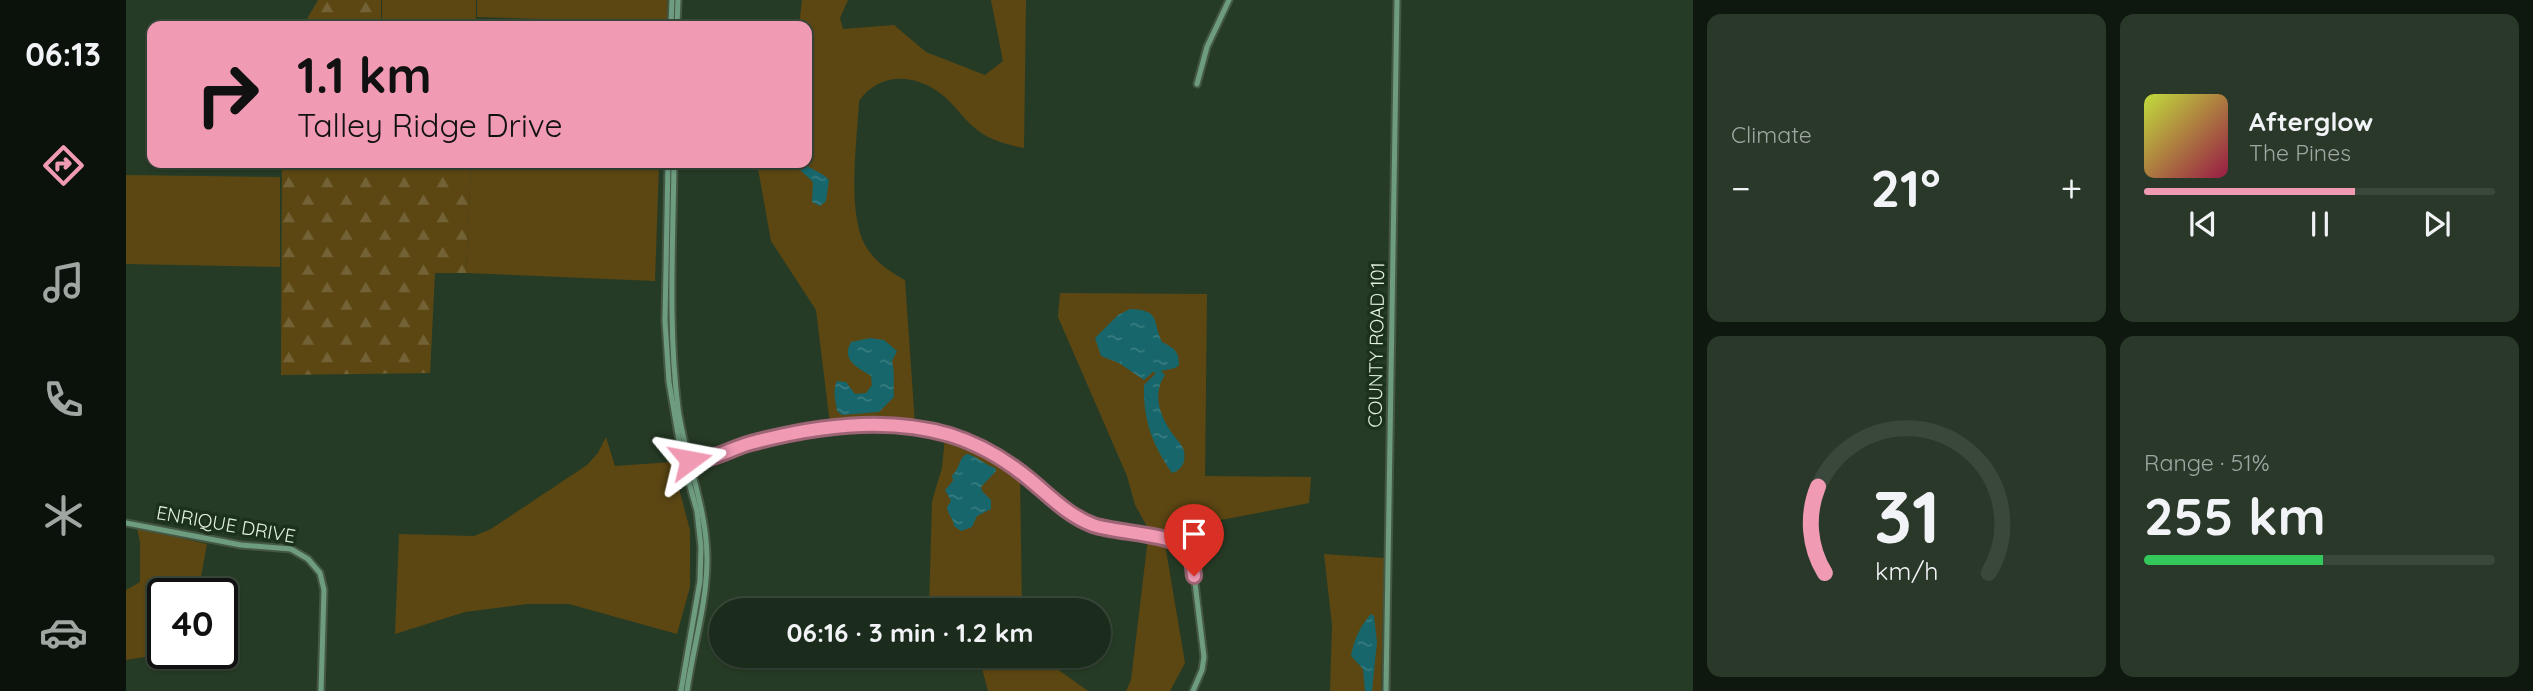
<!DOCTYPE html>
<html lang="en">
<head>
<meta charset="utf-8">
<style>
  body { margin:0; font-family:Quicksand,sans-serif; background:#293829; color:#f1f3f6; height:100vh; display:flex; flex-direction:column; font-size:26px; white-space:nowrap }
  * { box-sizing:border-box; margin:0 }
  p { font-size:23px; color:#a0a7a3 }
  .icon { flex:none; width:38px; height:38px; fill:none; stroke:currentColor; stroke-width:2; stroke-linecap:round; stroke-linejoin:round }
  .map { position:relative; flex:1; overflow:hidden }
  .panel { display:flex; flex-direction:column; gap:14px; padding:14px; background:#0f180f; width:840px }
  .panel>* { flex:none }
  .hud { position:absolute; left:21px; top:21px; width:665px; height:147px; border-radius:14px; box-shadow:0 2px 5px #0004,0 0 0 2px #3a483b; background:#f09ab4; color:#111; overflow:hidden }
  .speed { position:absolute; left:21px; top:578px; display:flex; gap:14px; font-size:35px; font-weight:700; text-align:center }
  .speed>* { display:grid; place-content:center; width:91px; height:91px; border-radius:50%; background:#1c2c1c; box-shadow:0 2px 5px #0004,0 0 0 2px #3a483b; line-height:1 }
  .speed .limit { border:4px solid #111; border-radius:10px; background:#fff; color:#111 }
  .pin { position:absolute; display:grid; place-items:center; width:60px; height:60px; color:#fff; margin:-72px -30px; border-radius:50% 50% 50% 0; rotate:-45deg; box-shadow:0 0 7px #0007 }
  .pin .icon { rotate:45deg }
  .me { position:absolute; width:77px; margin:-38px; rotate:77deg; stroke-linejoin:round; filter:drop-shadow(0 0 5px #0008) }
  .turn { display:flex; align-items:center; gap:24px; height:147px; padding:0 35px; font-size:32px }
  .turn .icon { width:91px; height:91px; stroke-width:2.5 }
  .turn b { display:block; font-size:49px; line-height:60px }
  .big { font-size:52px; font-weight:700; line-height:1.1 }
  .panel .widget { flex:1; display:flex; flex-direction:column; justify-content:center; gap:10px; min-width:0; padding:0 24px; border-radius:14px; background:#293829 }
  .panel .dial { align-items:center; gap:0 }
  .dial svg { height:182px; overflow:visible; fill:none; stroke:#3a483b; stroke-width:7; stroke-linecap:round; text-anchor:middle }
  .dial text { fill:#f1f3f6; stroke:none }
  .song { display:flex; align-items:center; gap:21px }
  .cover { width:84px; height:84px; border-radius:10px; background:linear-gradient(135deg,hsl(70 70% 55%),hsl(340 70% 35%)) }
  .played { height:7px; border-radius:4px; background:linear-gradient(90deg,#f09ab4 60%,#3a483b 60%) }
  .keys { display:flex; justify-content:space-around; direction:ltr }
  .heat { display:flex; justify-content:space-between; align-items:center; font-size:38px; direction:ltr }
  .charge { height:10px; border-radius:5px; background:linear-gradient(90deg,#34c759 51%,#3a483b 0) }
  .panel .tiles { flex:1; display:grid; gap:14px; grid-template-columns:repeat(2,1fr) }
  .trip { position:absolute; left:583px; top:598px; width:402px; height:70px; border-radius:35px; background:#1c2c1c; box-shadow:0 2px 5px #0004,0 0 0 2px #3a483b; font-weight:700; line-height:70px; text-align:center }
  main { display:flex; flex:1; min-height:0 }
  .tab-bar { display:flex; flex-direction:column; width:126px; justify-content:space-around; align-items:center; background:#0b120b; color:#a0a7a3 }
  .tab-bar .icon { width:49px; height:49px }
  .tab-bar .on { color:#f09ab4 }
  .tab-bar b { font-size:32px; color:#f1f3f6 }
  .map>svg:first-child { display:block }
  .green { fill:#5c4713 }
  .forest { fill:url(#forest-firs) }
  .water { fill:url(#water-ripples) }
  .lines { fill:none; stroke-linecap:round; stroke-linejoin:round }
  .secondary-casing { stroke:#455844; stroke-width:9 }
  .secondary { stroke:#6d9c81; stroke-width:5 }
  .route-casing { stroke:#9c6475; stroke-width:18 }
  .route { stroke:#f09ab4; stroke-width:12 }
  .labels { text-anchor:middle; dominant-baseline:central; stroke-width:7; stroke-linejoin:round; paint-order:stroke }
  .street-label { font-size:19px; fill:#e3f1e2; stroke:#1c311b }
</style>
</head>
<body>
<main>
<nav class="tab-bar">
<b>06:13</b>
<svg class="icon on" aria-label="directions" viewBox="0 0 24 24"><path d="M12 3l9 9-9 9-9-9zM9 14v-3h6M13 9l2 2-2 2"/></svg>
<svg class="icon" aria-label="music" viewBox="0 0 24 24"><path d="M9 18V5l10-2v13"/><circle cx="6" cy="18" r="3"/><circle cx="16" cy="16" r="3"/></svg>
<svg class="icon" aria-label="phone" viewBox="0 0 24 24"><path d="M5 4h4l2 5-3 2q2 4 5 5l2-3 5 2v4C11 20 4 13 5 4z"/></svg>
<svg class="icon" aria-label="climate" viewBox="0 0 24 24"><path d="M12 3v18M4 7l16 10M4 17L20 7"/></svg>
<svg class="icon" aria-label="car" viewBox="0 0 24 24"><path d="M5 17H2v-5l4-1 3-4h7l3 4 3 1v5h-3M9 17h6M6 11h13"/><circle cx="7" cy="17" r="2"/><circle cx="17" cy="17" r="2"/></svg>
</nav>
<div class="map">
<svg width="1567" height="691" viewBox="0 0 1567 691">
  <defs>
    <pattern id="forest-firs" width="22" height="20" patternUnits="userSpaceOnUse" patternTransform="scale(1.75)"><rect width="22" height="20" fill="#5c4713"/><path d="M5 1l3.5 6h-7zM16 11l3.5 6h-7z" fill="#736235"/></pattern>
    <pattern id="water-ripples" width="26" height="14" patternUnits="userSpaceOnUse" patternTransform="scale(1.75)"><rect width="26" height="14" fill="#16666b"/><path d="M2 4q2-2 4 0t4 0M15 11q2-2 4 0t4 0" fill="none" stroke="#387c80"/></pattern>
  </defs>
  <rect width="100%" height="100%" fill="#263b25"/>
  <g class="green">
    <polygon points="256,0 350,0 350,19 537,24 537,26 256,26"/>
    <polygon points="351,0 541,0 541,23 351,17"/>
    <path d="M676,0H722L714,18L717,29L768,25L800,52L859,75L877,61L865,0H900L898,148C884,145 870,142 857,134C840,124 830,105 814,93C787,73 753,73 733,101C731,141 723,195 734,233C740,255 760,270 779,280L789,424L739,421L704,424L690,310L645,241L631,163H681V26H673Z"/>
    <polygon points="345,163 533,163 529,281 340,273"/>
    <polygon points="0,175 154,177 154,267 0,264"/>
    <polygon points="934,293 1081,294 1079,476 1185,477 1183,503 1074,524 1046,520 1040,550 1059,663 1044,691 1000,691 1005,680 1023,530 1009,505 1001,476 932,317"/>
    <polygon points="480,437 489,466 546,462 564,530 564,587 551,634 443,604 401,604 339,612 269,634 273,534 348,536 365,529 461,465 472,453"/>
    <polygon points="819,437 856,453 894,477 896,611 803,611 806,501 816,468"/>
    <polygon points="11,528 81,544 72,593 37,593 37,653 59,653 58,659 19,657 0,660 0,590 14,582 14,542"/>
    <polygon points="1198,554 1258,558 1255,691 1204,691 1206,625"/>
    <polygon points="844,656 897,656 920,661 962,691 862,691 854,661"/>
  </g>
  <g class="forest">
    <polygon points="192,0 255,0 255,26 177,26"/>
    <polygon points="156,163 345,163 340,273 309,273 304,373 155,375"/>
  </g>
  <g class="water">
    <path d="M670,163H678C686,171 695,171 703,180L700,201L694,206L686,202L687,182L671,167Z"/>
    <path d="M1004,309C1035,310 1026,321 1036,342C1048,348 1053,351 1053,365L1049,368L1035,371L1039,375C1025,395 1035,419 1049,437C1052,441 1057,446 1058,451C1060,462 1056,470 1046,473C1026,444 1017,420 1018,385L1030,373L1027,372L1018,380L993,363L975,356L969,338L992,315Z"/>
    <path d="M744,338L758,340L771,351L766,361C769,372 767,385 768,397L753,412L716,415L711,411C710,402 706,390 711,381L720,382L729,394L740,393L746,385L745,376C731,367 715,360 725,342Z"/>
    <path d="M841,454C851,456 857,464 869,468L870,471L855,487L856,491L865,500V509L851,516L846,527L835,531L828,526C828,519 821,514 821,507L825,501L819,490L827,481L826,475C834,470 832,458 841,454Z"/>
    <path d="M1245,614L1248,616L1251,642L1246,691H1239L1237,669L1225,656C1228,640 1234,626 1245,614Z"/>
  </g>
  <g class="lines">
    <defs>
      <g id="secondary">
        <polyline points="545,26 546,0"/>
        <polyline points="551,26 552,0"/>
        <polyline points="1071,84 1081,47 1103,0"/>
        <polyline points="542,163 539,321 543,382 556,458 571,511 575,547 574,581 555,691"/>
        <path d="M548,163C547,244 542,327 552,408C559,459 581,507 581,559C581,604 567,647 561,691"/>
        <polyline points="564,460 570,455 691,430 759,425 806,430 838,440 868,454 904,479 946,515 981,529 1049,540 1059,546 1066,558 1078,657 1076,670 1067,691"/>
        <polyline points="564,460 572,461 601,451"/>
        <polyline points="0,523 115,545 165,549 182,559 194,573 198,590 195,691"/>
        <polyline points="1260,691 1271,0"/>
      </g>
    </defs>
    <use href="#secondary" class="secondary-casing"/>
    <use href="#secondary" class="secondary"/>
  </g>
  <g class="lines">
    <defs>
      <path id="route" d="M564,460C585,462 605,448 625,443C688,426 761,416 824,435C853,444 880,460 903,479C924,496 941,515 967,525C989,533 1053,534 1063,551C1067,558 1067,568 1068,576"/>
    </defs>
    <use href="#route" class="route-casing"/>
    <use href="#route" class="route"/>
  </g>
  <g class="labels">
    <g class="street-label">
      <text transform="translate(1250 345) rotate(-89)">COUNTY ROAD 101</text>
      <text transform="translate(100 524) rotate(10)">ENRIQUE DRIVE</text>
    </g>
  </g>
</svg>
<div class="speed"><div class="limit">40</div></div>
<div class="pin" style="left:1068px;top:576px;background:#d93025"><svg class="icon" aria-label="arrive" viewBox="0 0 24 24"><path d="M6 21V4h12l-3 4 3 4H6"/></svg></div>
<svg class="me" style="left:564px;top:460px" viewBox="-20 -20 40 40"><path d="M0-17L14 15 0 8-14 15z" fill="#f09ab4" stroke="#fff" stroke-width="4"/></svg>
<div class="trip">06:16 · 3 min · 1.2 km</div>
<div class="hud">
<div class="turn"><svg class="icon" aria-label="right" viewBox="0 0 24 24"><path d="M7 20v-9h11M14 6l5 5-5 5"/></svg><div><b>1.1 km</b>Talley Ridge Drive</div></div>
</div>
</div>
<section class="panel">
<div class="tiles">
<div class="widget"><p>Climate</p>
<div class="heat"><a>−</a><b class="big">21°</b><a>+</a></div>
</div>
<div class="widget">
<div class="song"><i class="cover"></i><div><b>Afterglow</b><p>The Pines</p></div></div>
<div class="played"></div>
<div class="keys"><svg class="icon" aria-label="previous" viewBox="0 0 24 24"><path d="M18 5L8 12l10 7zM5 5v14"/></svg><svg class="icon" aria-label="pause" viewBox="0 0 24 24"><path d="M8 5v14M16 5v14"/></svg><svg class="icon" aria-label="next" viewBox="0 0 24 24"><path d="M6 5l10 7-10 7zM19 5v14"/></svg></div>
</div>
<div class="widget dial"><svg viewBox="0 0 100 80">
<path d="M14 69A42 42 0 1 1 86 69"/>
<path d="M14 69A42 42 0 0 1 11 31" stroke="#f09ab4"/>
<text x="50" y="56" font-size="32" font-weight="700">31</text>
<text x="50" y="72" font-size="11">km/h</text>
</svg></div>
<div class="widget"><p>Range · 51%</p><b class="big">255 km</b><div class="charge"></div></div>
</div>
</section>
</main>
</body>
</html>
